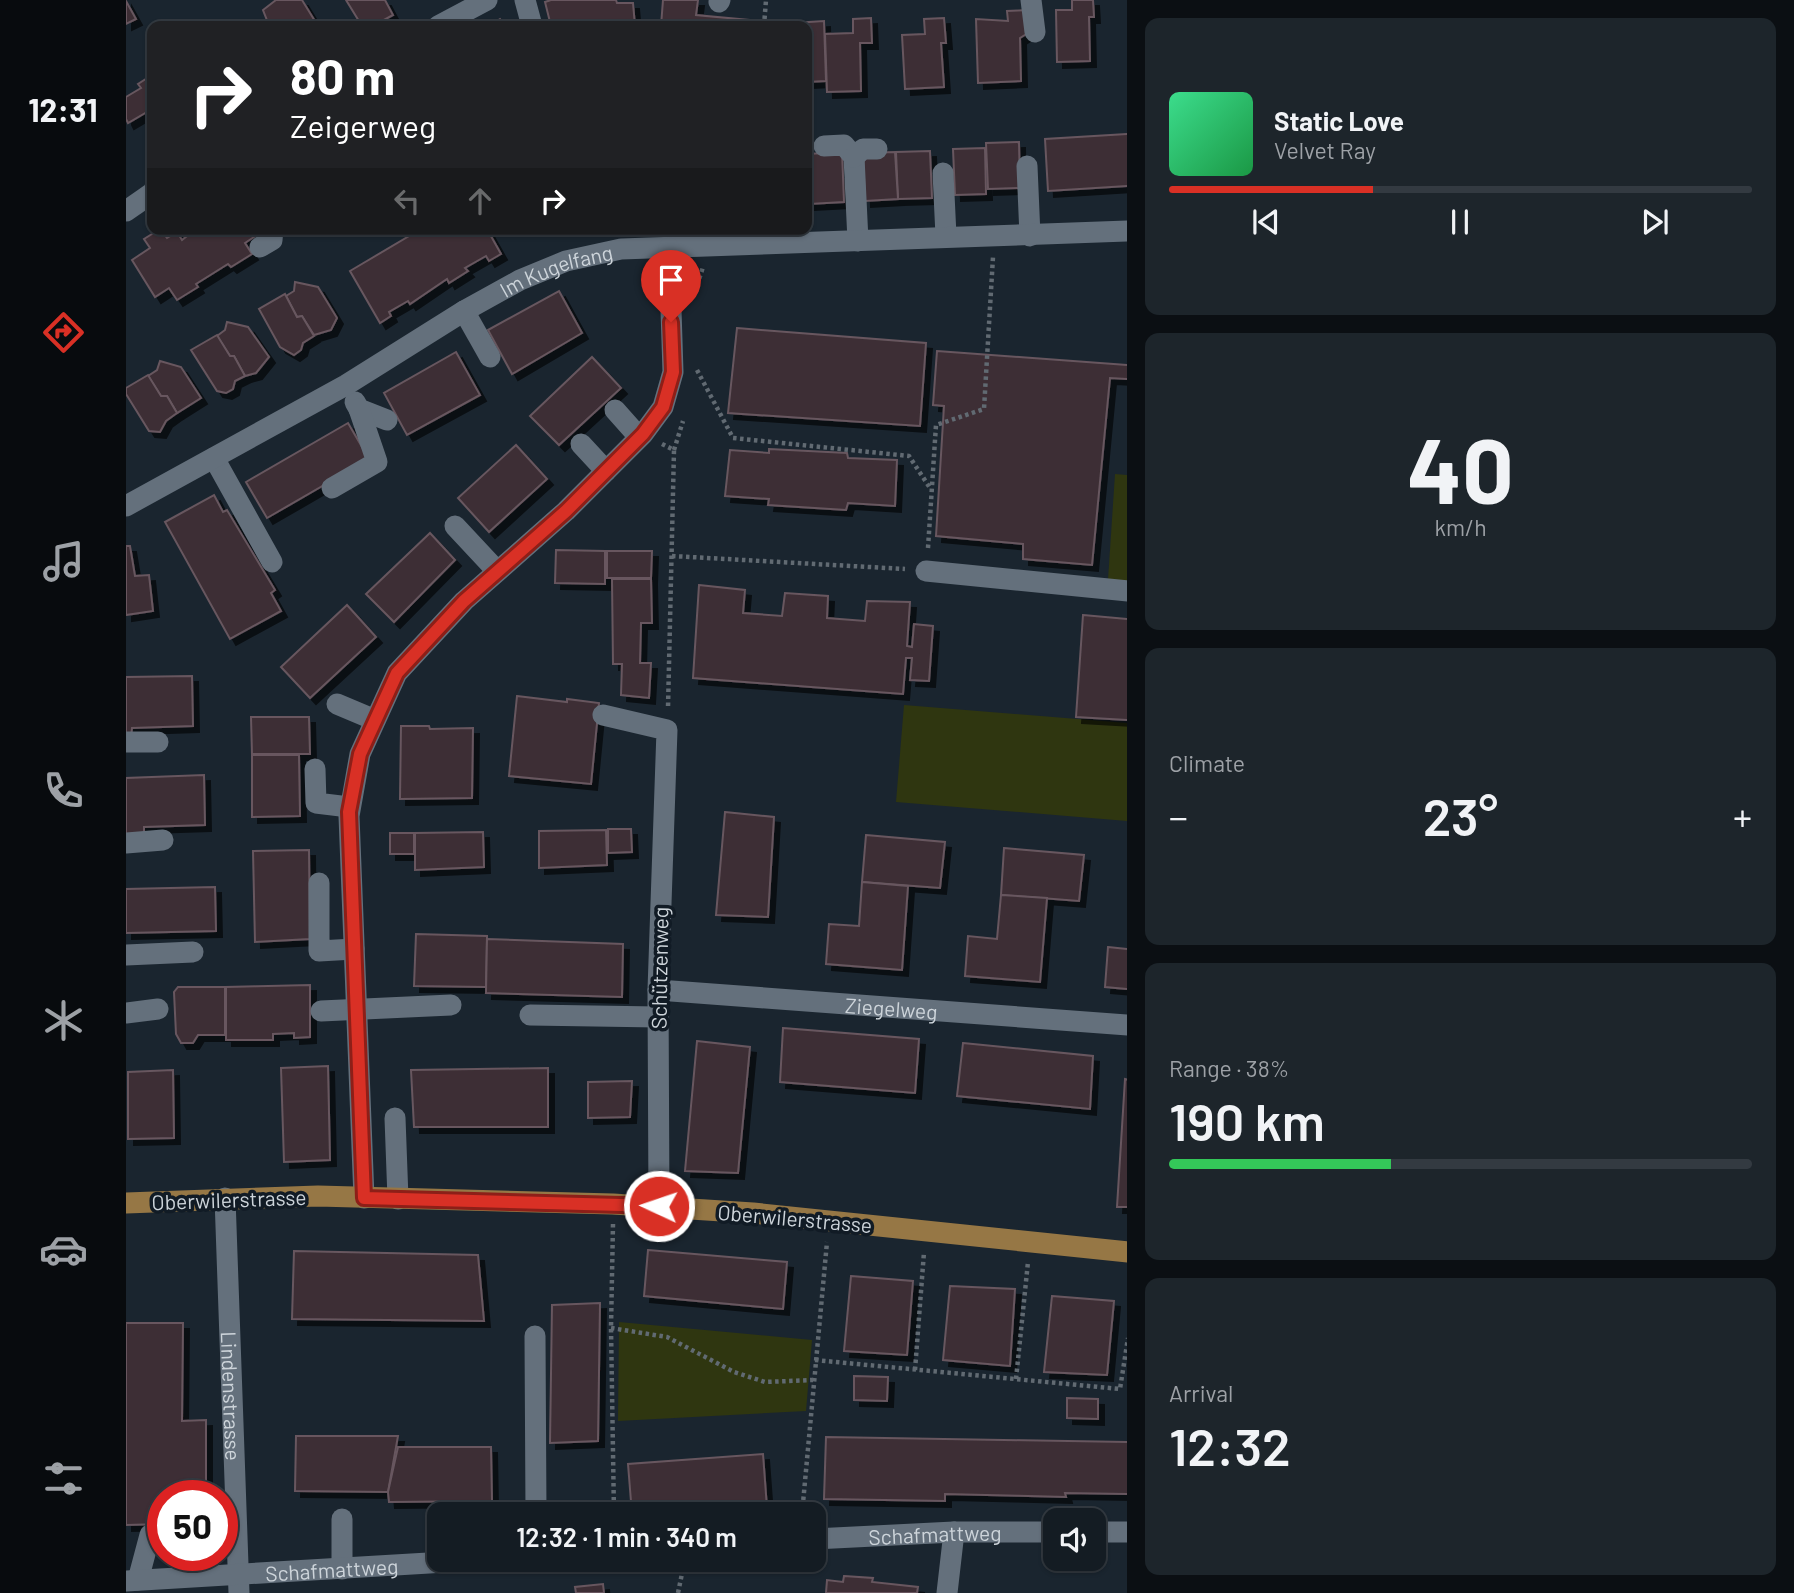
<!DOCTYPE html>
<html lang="en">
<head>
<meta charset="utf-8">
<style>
  body { margin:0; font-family:Barlow,sans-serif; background:#1d252b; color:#f1f3f6; height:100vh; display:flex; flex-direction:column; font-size:26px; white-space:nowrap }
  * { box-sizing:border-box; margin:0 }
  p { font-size:23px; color:#9da1a6 }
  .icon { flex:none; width:38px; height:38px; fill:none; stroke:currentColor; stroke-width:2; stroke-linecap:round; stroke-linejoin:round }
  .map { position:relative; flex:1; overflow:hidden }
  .panel { display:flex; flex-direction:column; gap:18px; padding:18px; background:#0b0f13; width:667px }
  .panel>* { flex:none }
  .banner { position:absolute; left:21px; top:21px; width:665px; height:214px; border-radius:14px; box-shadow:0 2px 5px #0004,0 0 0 2px #333a41; background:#202124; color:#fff; overflow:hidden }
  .fabs { position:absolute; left:917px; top:1508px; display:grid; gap:14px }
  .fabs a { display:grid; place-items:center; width:63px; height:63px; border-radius:14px; background:#141c23; box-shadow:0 2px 5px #0004,0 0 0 2px #333a41; font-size:35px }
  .speed { position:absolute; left:21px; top:1480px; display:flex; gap:14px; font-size:35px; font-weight:700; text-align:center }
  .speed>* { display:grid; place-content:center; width:91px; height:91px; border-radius:50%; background:#141c23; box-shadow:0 2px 5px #0004,0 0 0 2px #333a41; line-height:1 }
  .speed .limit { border:10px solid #d22; background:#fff; color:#111 }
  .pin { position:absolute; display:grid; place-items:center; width:60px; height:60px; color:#fff; margin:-72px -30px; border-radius:50% 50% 50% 0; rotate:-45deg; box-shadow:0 0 7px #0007 }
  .pin .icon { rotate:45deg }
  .me { position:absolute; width:77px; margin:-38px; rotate:273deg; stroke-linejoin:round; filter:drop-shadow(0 0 5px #0008) }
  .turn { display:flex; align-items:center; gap:24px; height:147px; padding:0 28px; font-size:32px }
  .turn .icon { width:91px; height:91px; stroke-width:2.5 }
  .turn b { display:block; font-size:49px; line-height:60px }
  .lanes { display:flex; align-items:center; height:66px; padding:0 28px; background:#0003; justify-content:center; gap:35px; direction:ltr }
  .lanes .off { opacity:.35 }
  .big { font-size:52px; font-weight:600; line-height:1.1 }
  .panel .tile { flex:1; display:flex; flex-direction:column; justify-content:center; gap:10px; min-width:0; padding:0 24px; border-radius:14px; background:#1d252b }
  .panel .dial { align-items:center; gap:0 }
  .dial b { font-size:91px; line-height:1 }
  .song { display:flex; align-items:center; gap:21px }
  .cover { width:84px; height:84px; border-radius:10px; background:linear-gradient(135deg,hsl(150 70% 55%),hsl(140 70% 35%)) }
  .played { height:7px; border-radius:4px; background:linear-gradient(90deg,#d93025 35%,#333a41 35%) }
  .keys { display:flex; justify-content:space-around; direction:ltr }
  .heat { display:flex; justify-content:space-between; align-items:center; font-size:38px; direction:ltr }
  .charge { height:10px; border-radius:5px; background:linear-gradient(90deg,#34c759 38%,#333a41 0) }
  .trip { position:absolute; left:301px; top:1502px; width:399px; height:70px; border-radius:14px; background:#141c23; box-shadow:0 2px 5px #0004,0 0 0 2px #333a41; font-weight:600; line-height:70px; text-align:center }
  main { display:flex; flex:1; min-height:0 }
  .tabs { display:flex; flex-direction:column; width:126px; justify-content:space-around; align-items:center; background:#080b0e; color:#9da1a6 }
  .tabs .icon { width:49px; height:49px }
  .tabs .current { color:#d93025 }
  .tabs b { font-size:32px; color:#f1f3f6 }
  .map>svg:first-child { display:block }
  .green { fill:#2f3610 }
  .building { fill:#3c2e34; stroke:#67575f; stroke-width:2; filter:url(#shadow) }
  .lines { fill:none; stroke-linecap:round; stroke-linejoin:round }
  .path { stroke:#616a72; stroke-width:4.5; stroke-dasharray:3.5 3.5; stroke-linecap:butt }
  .minor { stroke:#64707c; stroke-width:21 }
  .major { stroke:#967745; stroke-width:21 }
  .route-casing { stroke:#8d1f18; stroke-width:18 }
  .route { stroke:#d93025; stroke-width:12 }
  .labels { text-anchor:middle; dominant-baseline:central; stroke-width:7; stroke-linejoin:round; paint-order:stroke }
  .street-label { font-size:21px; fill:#cdd4da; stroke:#111b25 }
</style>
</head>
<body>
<main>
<nav class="tabs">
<b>12:31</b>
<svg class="icon current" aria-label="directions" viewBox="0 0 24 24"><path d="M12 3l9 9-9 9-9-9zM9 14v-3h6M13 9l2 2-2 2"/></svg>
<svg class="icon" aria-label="music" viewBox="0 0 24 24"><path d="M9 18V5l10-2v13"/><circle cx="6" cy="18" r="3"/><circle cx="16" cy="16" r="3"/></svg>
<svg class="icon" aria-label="phone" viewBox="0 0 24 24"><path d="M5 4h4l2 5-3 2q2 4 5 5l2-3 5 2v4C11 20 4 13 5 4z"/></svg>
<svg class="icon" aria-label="climate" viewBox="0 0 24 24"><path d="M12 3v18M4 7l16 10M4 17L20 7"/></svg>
<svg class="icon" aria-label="car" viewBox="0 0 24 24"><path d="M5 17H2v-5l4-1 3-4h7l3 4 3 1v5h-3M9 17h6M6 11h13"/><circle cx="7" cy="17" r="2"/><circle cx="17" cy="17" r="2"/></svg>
<svg class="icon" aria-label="filters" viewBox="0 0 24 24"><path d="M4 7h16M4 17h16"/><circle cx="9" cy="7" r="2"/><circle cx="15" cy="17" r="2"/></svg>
</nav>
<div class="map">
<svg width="1002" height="1593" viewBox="0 0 1002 1593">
  <defs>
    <filter id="shadow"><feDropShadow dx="6" dy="6" stdDeviation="0" flood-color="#0009"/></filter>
  </defs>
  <rect width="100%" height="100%" fill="#1a252f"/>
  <g class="green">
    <polygon points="989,474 1001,475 1001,581 982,580"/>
    <polygon points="778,705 1001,723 1001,821 770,802"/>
    <polygon points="493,1322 686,1340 680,1411 492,1421"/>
  </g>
  <g class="building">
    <polygon points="150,0 176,0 192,26 138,26 142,23 137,10"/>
    <polygon points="220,0 259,0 267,15 247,26 236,26"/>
    <polygon points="425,0 490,0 491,3 507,3 509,26 425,26 419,2"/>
    <polygon points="537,0 572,0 570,15 623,20 622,26 535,26"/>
    <polygon points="946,0 967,0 968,17 963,17 964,61 931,62 930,10 946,10"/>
    <polygon points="0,1 10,19 0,24"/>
    <polygon points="901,10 902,33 894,38 895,81 852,83 850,19 882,21 881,11"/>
    <polygon points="745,18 746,43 734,43 735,91 701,92 699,34 727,33 727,19"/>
    <polygon points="818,18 820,43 815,43 818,87 779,89 776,35 799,34 798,19"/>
    <polygon points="374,19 379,26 363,26"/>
    <polygon points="698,21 700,81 681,82 681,26 669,26 668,23"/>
    <polygon points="26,75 26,109 2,123 0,119 0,97 15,88 12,84"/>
    <polygon points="1002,134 1002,186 922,191 919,139"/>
    <polygon points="893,142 894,188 862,189 860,143"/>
    <polygon points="859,148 860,194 829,195 827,149"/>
    <polygon points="804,151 806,198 772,199 770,152"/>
    <polygon points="716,152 718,202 683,204 681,154"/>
    <polygon points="769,152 772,199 739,201 737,153"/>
    <polygon points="34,229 41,238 51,232 56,240 70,229 128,229 131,235 119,243 126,254 105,267 102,264 70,284 72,287 51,300 43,288 29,297 6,260 24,248 18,239"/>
    <polygon points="295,229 361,229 375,254 363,261 360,256 339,268 342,271 323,283 321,279 284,304 282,301 263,312 265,316 254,323 224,271"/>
    <polygon points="169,282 192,287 211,318 205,330 188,335 176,316 171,317 160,296 168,291"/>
    <polygon points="433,291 456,333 386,374 362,330"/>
    <polygon points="159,294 171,317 176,316 188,336 177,343 175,350 168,355 154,347 133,309"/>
    <polygon points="101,322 122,327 143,357 130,373 119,376 108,356 104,356 91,336 99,330"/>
    <polygon points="611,328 800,343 794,426 602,413"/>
    <polygon points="91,335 104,356 108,356 119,376 109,381 107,389 100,393 91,391 65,350"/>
    <polygon points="811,351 1002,365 1002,379 984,378 966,565 897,559 897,544 810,536 818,406 807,405"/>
    <polygon points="330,352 354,395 281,435 258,393"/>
    <polygon points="466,357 495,388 433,445 404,416"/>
    <polygon points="34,361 55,367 75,398 51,413 41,396 35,396 22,376 31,370"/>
    <polygon points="22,375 35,396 41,396 51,413 40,421 34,432 23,431 0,394 0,388"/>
    <polygon points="222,423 243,459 141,518 120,482"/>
    <polygon points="390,445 421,479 363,532 332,498"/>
    <polygon points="643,449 721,453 722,458 771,460 769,506 722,503 720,510 642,505 643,499 599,496 604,450 643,453"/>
    <polygon points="88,495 97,512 101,510 149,590 145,593 155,611 104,639 39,522"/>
    <polygon points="304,533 329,560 268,622 240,594"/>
    <polygon points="0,546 4,546 9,576 23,575 27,611 0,615"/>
    <polygon points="430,550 479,551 479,584 429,583"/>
    <polygon points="481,551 526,551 525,578 481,578"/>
    <polygon points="486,579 525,579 526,623 515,623 514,663 525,663 523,698 495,695 496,664 487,664"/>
    <polygon points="573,585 619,590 617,613 656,616 659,593 702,596 701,618 739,621 741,601 784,602 781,646 786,647 788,624 807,626 803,681 784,680 786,658 780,658 777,694 567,678"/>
    <polygon points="221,605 250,637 184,698 155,667"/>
    <polygon points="957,615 1002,619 1002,720 950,717"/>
    <polygon points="66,676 67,726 6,728 5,737 0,737 0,677"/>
    <polygon points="391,696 441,702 441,699 473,703 465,784 383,776"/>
    <polygon points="125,717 183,717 184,754 126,754"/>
    <polygon points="275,726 303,726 304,729 347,728 346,798 274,799"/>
    <polygon points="126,755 173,755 174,816 126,817"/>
    <polygon points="78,775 79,825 18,827 18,836 0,836 0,778"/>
    <polygon points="599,812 648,817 642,917 590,915"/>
    <polygon points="482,829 505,829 506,852 482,853"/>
    <polygon points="480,830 481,865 413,868 413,831"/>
    <polygon points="357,832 358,867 289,870 289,833"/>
    <rect x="264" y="833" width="24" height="21"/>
    <polygon points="740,835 819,842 814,888 736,882"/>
    <polygon points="878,848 958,855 953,901 875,895"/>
    <polygon points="183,850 184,939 129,942 127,851"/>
    <polygon points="736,882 782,886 776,970 700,964 703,924 733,926"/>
    <polygon points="89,887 90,931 0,933 0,889"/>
    <polygon points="875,895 921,898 914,982 839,976 842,936 871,939"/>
    <polygon points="290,934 361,936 360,987 288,986"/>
    <polygon points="361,939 497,944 496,997 360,993"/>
    <polygon points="982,947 1002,949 1002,989 979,987"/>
    <polygon points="184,985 184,1037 168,1038 168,1033 147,1034 147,1040 100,1040 100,987"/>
    <polygon points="52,987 99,987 99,1035 72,1035 67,1043 55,1043 50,1034 48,992"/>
    <polygon points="657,1028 793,1039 789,1093 654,1082"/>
    <polygon points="571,1041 624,1047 612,1173 559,1171"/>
    <polygon points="837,1043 967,1056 964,1109 831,1096"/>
    <polygon points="202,1066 204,1160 158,1162 155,1068"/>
    <polygon points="422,1068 422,1127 288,1127 285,1070"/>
    <polygon points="47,1070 48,1138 2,1139 2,1072"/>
    <polygon points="999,1079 1002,1080 1002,1207 991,1207"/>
    <polygon points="506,1081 504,1117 462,1118 462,1082"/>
    <polygon points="522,1250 661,1262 657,1309 518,1296"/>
    <polygon points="168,1251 352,1255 358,1321 166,1319"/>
    <polygon points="725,1276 787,1281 781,1355 718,1351"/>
    <polygon points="824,1286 889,1289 884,1366 817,1360"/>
    <polygon points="926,1296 988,1301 981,1375 918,1372"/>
    <polygon points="474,1303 472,1441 424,1443 426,1305"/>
    <polygon points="0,1323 57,1323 56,1421 80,1420 80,1496 37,1496 37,1524 0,1525"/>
    <polygon points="728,1376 762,1377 761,1401 728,1400"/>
    <polygon points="941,1398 972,1399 972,1419 941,1418"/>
    <polygon points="170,1436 272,1436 262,1492 169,1491"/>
    <polygon points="700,1437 1002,1442 1002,1494 939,1493 940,1497 819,1494 819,1501 698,1499"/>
    <polygon points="272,1447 365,1447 366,1501 263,1502 262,1492"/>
    <polygon points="637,1454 641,1508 564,1514 506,1514 502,1464"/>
    <polygon points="718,1576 747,1578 746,1582 792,1587 791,1593 700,1593 701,1580 717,1582"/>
    <polygon points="477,1584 478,1593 450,1593 449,1587"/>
  </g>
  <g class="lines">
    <g class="path">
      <polyline points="638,26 640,0"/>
      <polyline points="569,292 577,267"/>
      <polyline points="571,370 607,438 783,456 804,488"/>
      <polyline points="536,444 548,450 542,708"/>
      <polyline points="548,450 557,421"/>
      <polyline points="802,548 810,425 858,409 867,257"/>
      <polyline points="546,556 779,569"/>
      <polyline points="487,1224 485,1328 488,1514"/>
      <polyline points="485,1328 541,1337 608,1372 639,1382 687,1380"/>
      <polyline points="689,1360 994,1389 1002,1338"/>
      <polyline points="789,1370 798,1252"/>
      <polyline points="890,1379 902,1262"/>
      <polyline points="676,1514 701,1242"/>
      <polyline points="552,1593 559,1559"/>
    </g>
    <g class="minor">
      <polyline points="399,0 406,26"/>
      <polyline points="905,0 909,32"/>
      <polyline points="593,2 594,0"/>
      <polyline points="312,26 361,0"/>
      <polyline points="698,146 718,145 728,157 732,241"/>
      <polyline points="728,157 737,149 751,149"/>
      <polyline points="901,166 904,236"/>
      <polyline points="817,173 820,236"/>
      <polyline points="0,211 26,193"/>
      <polyline points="134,247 146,240 147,229"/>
      <polyline points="338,311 364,357"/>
      <polyline points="229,402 233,409 261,420"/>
      <polyline points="489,410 513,437"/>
      <polyline points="455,444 480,471"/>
      <polyline points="88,458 146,562"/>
      <polyline points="206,488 251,462 233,409"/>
      <path id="s1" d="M0,506L220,385L338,311L394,280L440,261L495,249L1002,231"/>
      <polyline points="329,526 371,571"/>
      <polyline points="800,571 1002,591"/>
      <polyline points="211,704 249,720"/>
      <polyline points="477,715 541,730 532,990 533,1206"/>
      <polyline points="0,742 32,742"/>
      <polyline points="189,769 190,803 223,807"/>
      <polyline points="0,843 37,840"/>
      <polyline points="193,883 193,951 228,949"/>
      <polyline points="0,955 67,952"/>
      <path id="s2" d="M532,990L1002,1025"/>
      <polyline points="195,1011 325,1005"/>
      <polyline points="0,1013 32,1009"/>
      <polyline points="404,1015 532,1017"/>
      <polyline points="269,1118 272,1199"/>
      <path id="s3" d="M99,1198L113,1593"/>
      <polyline points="238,1198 223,816 234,754 271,673 338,601 440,511 517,434 537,407 547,372 543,248"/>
      <polyline points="409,1336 410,1514"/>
      <polyline points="968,1532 1002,1532"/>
      <path id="s4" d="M688,1539L828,1532H929"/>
      <polyline points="216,1569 216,1519"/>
      <polyline points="12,1580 24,1535 37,1534"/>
      <path id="s5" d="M0,1581L370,1559"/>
      <polyline points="821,1593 828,1532"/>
    </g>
    <polyline class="major" points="0,1203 192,1196 487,1204 627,1213 1002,1252"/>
  </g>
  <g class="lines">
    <defs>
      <polyline id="route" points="533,1206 238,1198 223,812 234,754 271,673 338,601 440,511 517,434 537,407 547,372 545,322"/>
    </defs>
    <use href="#route" class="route-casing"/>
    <use href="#route" class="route"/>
  </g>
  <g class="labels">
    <g class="street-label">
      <text stroke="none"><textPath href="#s1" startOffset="492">Im Kugelfang</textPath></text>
      <text transform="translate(533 968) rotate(-89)">Schützenweg</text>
      <text stroke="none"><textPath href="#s2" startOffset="234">Ziegelweg</textPath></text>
      <text transform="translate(103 1199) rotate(-2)">Oberwilerstrasse</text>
      <text transform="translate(669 1218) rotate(5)">Oberwilerstrasse</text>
      <text stroke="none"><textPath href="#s3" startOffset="198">Lindenstrasse</textPath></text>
      <text stroke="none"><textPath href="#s4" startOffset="121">Schafmattweg</textPath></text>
      <text stroke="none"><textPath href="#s5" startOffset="206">Schafmattweg</textPath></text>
    </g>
  </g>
</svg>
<div class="fabs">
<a><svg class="icon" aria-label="sound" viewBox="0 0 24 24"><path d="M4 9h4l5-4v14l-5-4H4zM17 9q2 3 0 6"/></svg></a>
</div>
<div class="speed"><div class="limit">50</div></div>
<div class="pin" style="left:545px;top:322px;background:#d93025"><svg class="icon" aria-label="arrive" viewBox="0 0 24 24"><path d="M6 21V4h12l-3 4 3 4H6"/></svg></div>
<svg class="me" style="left:533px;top:1206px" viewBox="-20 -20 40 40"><circle r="17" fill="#d93025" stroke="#fff" stroke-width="3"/><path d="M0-11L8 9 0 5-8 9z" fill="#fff"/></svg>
<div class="trip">12:32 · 1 min · 340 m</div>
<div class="banner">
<div class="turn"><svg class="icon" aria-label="right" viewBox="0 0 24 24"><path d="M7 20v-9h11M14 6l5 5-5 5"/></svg><div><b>80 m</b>Zeigerweg</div></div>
<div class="lanes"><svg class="icon off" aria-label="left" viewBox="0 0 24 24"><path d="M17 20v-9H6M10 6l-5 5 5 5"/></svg><svg class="icon off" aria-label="ahead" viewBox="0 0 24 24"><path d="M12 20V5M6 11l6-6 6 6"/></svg><svg class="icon" aria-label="right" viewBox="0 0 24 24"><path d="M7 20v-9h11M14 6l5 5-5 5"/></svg></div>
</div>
</div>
<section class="panel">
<div class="tile">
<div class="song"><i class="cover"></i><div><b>Static Love</b><p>Velvet Ray</p></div></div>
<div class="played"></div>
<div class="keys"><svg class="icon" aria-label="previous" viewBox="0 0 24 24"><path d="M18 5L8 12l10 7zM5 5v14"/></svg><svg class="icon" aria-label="pause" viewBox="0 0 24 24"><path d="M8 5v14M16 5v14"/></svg><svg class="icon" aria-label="next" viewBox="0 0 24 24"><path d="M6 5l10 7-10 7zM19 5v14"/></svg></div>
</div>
<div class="tile dial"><b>40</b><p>km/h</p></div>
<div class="tile"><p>Climate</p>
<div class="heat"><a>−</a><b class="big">23°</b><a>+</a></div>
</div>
<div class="tile"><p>Range · 38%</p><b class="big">190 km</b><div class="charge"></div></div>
<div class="tile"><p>Arrival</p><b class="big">12:32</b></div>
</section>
</main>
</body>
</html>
